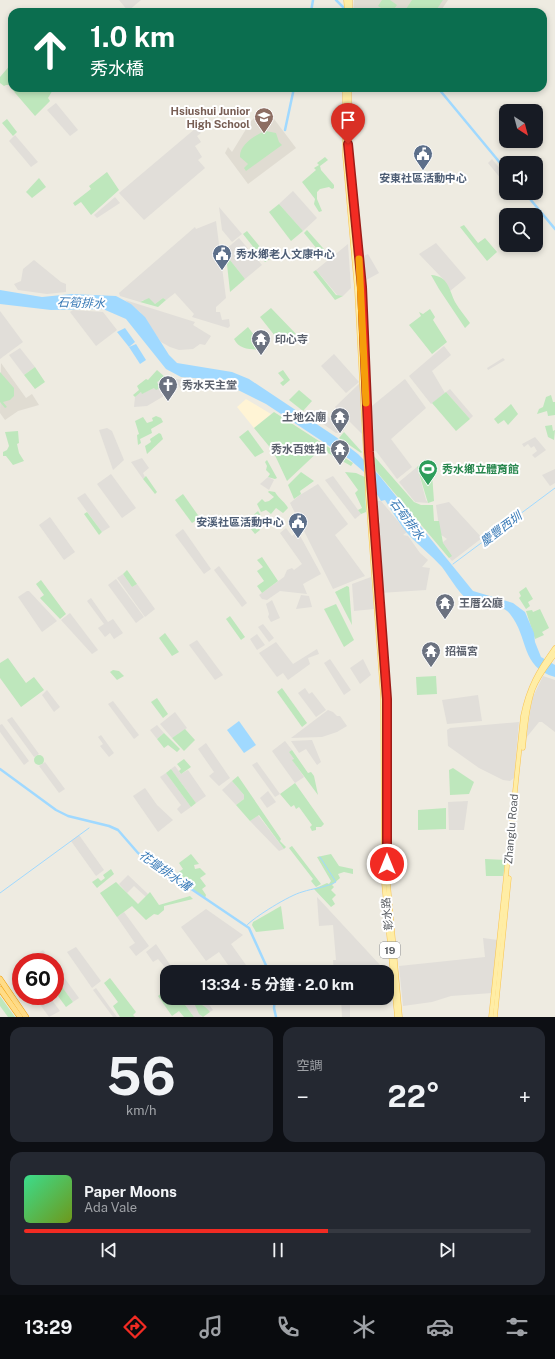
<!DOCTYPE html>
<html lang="zh-TW">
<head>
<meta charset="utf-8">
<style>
  body { margin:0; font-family:"Public Sans","Noto Sans TC",sans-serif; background:#242831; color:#f1f3f6; height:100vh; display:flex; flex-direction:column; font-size:15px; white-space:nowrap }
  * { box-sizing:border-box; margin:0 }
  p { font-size:13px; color:#9ea1a6 }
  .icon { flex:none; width:22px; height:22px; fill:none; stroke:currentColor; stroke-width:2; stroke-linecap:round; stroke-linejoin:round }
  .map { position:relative; height:1017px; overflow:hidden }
  .side { display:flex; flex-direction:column; gap:10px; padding:10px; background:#0d0f14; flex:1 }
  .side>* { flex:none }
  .top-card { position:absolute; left:8px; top:8px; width:539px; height:84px; border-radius:12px; box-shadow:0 2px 6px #0003; background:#0b6e4f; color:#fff; overflow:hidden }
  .needle { width:26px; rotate:144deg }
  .controls { position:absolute; left:499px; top:104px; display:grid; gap:8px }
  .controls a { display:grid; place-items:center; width:44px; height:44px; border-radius:8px; background:#171b24; box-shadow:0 2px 6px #0003; font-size:20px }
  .speed { position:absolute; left:12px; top:953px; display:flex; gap:8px; font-size:20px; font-weight:700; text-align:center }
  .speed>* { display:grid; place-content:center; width:52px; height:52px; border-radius:50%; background:#171b24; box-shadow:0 2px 6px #0003; line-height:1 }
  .speed .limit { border:6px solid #d22; background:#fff; color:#111 }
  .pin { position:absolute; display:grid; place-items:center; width:34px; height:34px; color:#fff; margin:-41px -17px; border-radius:50% 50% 50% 0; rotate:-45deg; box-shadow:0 0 4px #0007 }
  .pin .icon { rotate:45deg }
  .me { position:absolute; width:44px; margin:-22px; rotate:0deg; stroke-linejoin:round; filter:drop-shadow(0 0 3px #0008) }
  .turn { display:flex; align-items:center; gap:14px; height:84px; padding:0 16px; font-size:18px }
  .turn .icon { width:52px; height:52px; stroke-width:2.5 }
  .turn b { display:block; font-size:28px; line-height:34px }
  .big { font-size:30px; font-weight:700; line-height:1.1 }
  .side .tile { flex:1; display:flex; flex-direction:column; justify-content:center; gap:6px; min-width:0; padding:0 14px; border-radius:12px; background:#242831 }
  .side .dial { align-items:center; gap:0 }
  .dial b { font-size:52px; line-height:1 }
  .song { display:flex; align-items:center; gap:12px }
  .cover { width:48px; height:48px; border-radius:6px; background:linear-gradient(135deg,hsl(150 70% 55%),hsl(80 70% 35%)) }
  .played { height:4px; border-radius:2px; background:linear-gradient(90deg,#f22b23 60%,#363941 60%) }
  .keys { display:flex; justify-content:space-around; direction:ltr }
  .heat { display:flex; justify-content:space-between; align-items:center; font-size:22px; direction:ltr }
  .side .tiles { flex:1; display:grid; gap:10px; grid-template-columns:1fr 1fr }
  .tile:last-child { grid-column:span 2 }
  .trip { position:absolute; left:160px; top:965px; width:234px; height:40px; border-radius:12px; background:#171b24; box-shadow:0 2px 6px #0003; font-weight:700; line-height:40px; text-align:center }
  .dock { display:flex; height:64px; justify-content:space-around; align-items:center; background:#090b0e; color:#9ea1a6 }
  .dock .icon { width:28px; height:28px }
  .dock .current { color:#f22b23 }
  .dock b { font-size:18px; color:#f1f3f6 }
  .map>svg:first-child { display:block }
  .commercial { fill:#fff4d5 }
  .industrial { fill:#e1ded9 }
  .education { fill:#e0dcd2 }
  .green { fill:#bee7bc }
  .water { fill:#a0d9ff }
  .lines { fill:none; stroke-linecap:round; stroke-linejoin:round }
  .stream { stroke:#a0d9ff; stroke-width:1 }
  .canal { stroke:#a0d9ff; stroke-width:2.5 }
  .major-casing { stroke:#f9c34f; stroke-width:5 }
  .highway-casing { stroke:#ef9b00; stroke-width:6 }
  .major { stroke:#ffeda5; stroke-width:4 }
  .highway { stroke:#ffdc87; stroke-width:5 }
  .route-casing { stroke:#9d1c17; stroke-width:10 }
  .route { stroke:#f22b23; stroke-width:7 }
  .slow { stroke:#f59e0b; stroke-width:7 }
  .labels { text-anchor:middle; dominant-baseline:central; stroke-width:4; stroke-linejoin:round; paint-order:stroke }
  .shield { fill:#fff; stroke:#8c8e92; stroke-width:1 }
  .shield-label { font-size:10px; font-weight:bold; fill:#5a5e63 }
  .education-label { font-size:11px; font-weight:bold; fill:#785e54; stroke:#fff; text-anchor:end }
  .service-label { font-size:11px; font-weight:bold; fill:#4e5e75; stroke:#fff }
  .worship-label { font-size:11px; font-weight:bold; fill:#5b616d; stroke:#fff; text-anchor:start }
  .leisure-label { font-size:11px; font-weight:bold; fill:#27864d; stroke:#fff; text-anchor:start }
  .street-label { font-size:11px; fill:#5a5e63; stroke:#fff }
  .water-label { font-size:12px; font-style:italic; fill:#387ab7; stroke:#fff }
</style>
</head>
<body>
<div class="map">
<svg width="555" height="1017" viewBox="0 0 555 1017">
  <rect width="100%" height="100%" fill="#eeebe1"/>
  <polygon class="commercial" points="246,399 271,414 254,428 237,407"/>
  <g class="industrial">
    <polygon points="119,0 141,0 128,11"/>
    <polygon points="56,103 78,130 70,136 47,110"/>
    <polygon points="196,128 201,133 197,136 201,142 195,146 202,157 198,160 205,168 144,220 119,193"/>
    <polygon points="15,135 38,162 31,167 9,141"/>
    <polygon points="492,159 506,176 506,185 488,163"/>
    <polygon points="293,191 317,218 303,231 279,204"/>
    <polygon points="115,197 120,203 97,218 94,215"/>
    <polygon points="219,207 242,234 232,242 222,230"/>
    <polygon points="216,221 226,298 216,307 216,312 220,312 222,320 229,319 230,326 228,328 192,317 194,314 175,293 166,300 163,298 155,304 143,300 140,302 120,296 119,293 195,227 196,229"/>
    <polygon points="239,238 262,265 245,279 226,255 225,250"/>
    <polygon points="436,243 466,278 450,291 443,279 419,254"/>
    <polygon points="348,244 351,288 343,296 338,296 316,270"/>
    <polygon points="368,254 379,273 359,284 357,259"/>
    <polygon points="34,260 61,282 66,284 66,292 47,294 18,290 14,284 21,281 23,269"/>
    <polygon points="125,300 195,322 193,325 211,336 205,345 200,344 193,349 179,350 170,347 161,342 140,312"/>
    <polygon points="73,310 103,312 117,330 96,346 70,312"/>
    <polygon points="0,311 23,342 0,359"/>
    <polygon points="444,346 451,355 432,371 445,393 431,404 409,376"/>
    <polygon points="20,348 35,367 24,375 9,355"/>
    <polygon points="334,354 359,382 346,393 321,366"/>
    <polygon points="503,358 505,360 488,370 487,368"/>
    <polygon points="166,378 183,380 187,386 181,390 178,384 173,386 175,392 164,396 147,406 134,407 135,397 141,392 143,393 154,388 160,388 157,382"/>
    <polygon points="405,379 426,408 391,439 412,467 397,479 376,451 371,453 367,410"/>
    <polygon points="361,382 364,436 335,407"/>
    <polygon points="450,389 473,416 470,419 446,392"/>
    <polygon points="323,412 344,431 336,433 316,419"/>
    <polygon points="107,428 112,431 124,460 113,470 99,430"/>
    <polygon points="535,437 546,450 535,458 532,455 537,451 534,446 531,448 528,444 524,447 522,444"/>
    <polygon points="142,458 149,468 143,473 145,477 143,479 131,462"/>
    <polygon points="417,467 426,500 428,503 415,502 399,482"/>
    <polygon points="555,469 555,483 550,486 542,475"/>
    <polygon points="111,474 136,508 122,518 97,484"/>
    <polygon points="333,476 361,514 355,519 325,480"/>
    <polygon points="268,477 274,480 269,490 260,484"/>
    <polygon points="318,484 348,524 335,535 365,576 333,589 290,503 300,495"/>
    <polygon points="85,493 110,527 102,532 77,498"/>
    <polygon points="377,501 381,501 407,532 403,535 408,536 420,553 428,560 422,567 430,568 426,590 380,593 376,525 380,523 380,520 378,519"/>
    <polygon points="449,502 482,538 452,561 439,545 447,539 440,534 436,505"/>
    <polygon points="50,517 75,552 64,560 39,525"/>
    <polygon points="286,528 292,536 298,532 321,574 303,584 307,594 280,591 267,600 262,599 259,595 284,577 287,570 292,568 294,570 302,564 280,533"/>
    <polygon points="183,529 211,569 204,574 175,535"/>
    <polygon points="219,566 247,603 242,607 214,570"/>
    <polygon points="123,574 132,587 137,584 155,609 145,617 117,578"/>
    <polygon points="371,577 374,609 354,611 352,584"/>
    <polygon points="116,579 144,617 136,623 108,585"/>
    <polygon points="27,591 29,591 57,621 42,632 18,597"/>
    <polygon points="301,595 309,596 312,607 296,609"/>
    <polygon points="91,598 108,622 113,619 123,633 114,639 110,633 105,637 98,628 104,624 87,601"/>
    <polygon points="272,600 280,618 271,622 268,617 269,614 266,604"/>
    <polygon points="70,613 98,650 92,654 61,620"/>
    <polygon points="263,624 274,638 269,642 258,627"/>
    <polygon points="257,634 265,645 257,650 250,639"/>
    <polygon points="197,640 223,675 215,680 189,645"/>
    <polygon points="276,642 293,664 317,649 319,654 308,658 310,664 288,680 283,673 277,677 259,653"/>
    <polygon points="330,659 351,690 344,695 324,663"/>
    <polygon points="363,659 371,675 360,684 350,668"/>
    <polygon points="543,676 555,680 555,732 542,722 539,722 526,738 532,699"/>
    <polygon points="305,688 309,694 312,692 326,710 316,717 298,693"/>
    <polygon points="47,690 60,707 54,712 42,695"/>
    <polygon points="478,695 482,721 447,724 442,700"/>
    <polygon points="113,701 139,735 134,739 108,704"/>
    <polygon points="328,710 333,712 337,716 340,716 347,726 337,732 322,737 291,738"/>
    <polygon points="175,712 187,728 172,738 160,724"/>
    <polygon points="12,717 39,754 34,757 7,720"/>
    <polygon points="519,722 514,778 510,781 503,780 479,768 448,746 447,730 450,728"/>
    <polygon points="2,724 29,761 24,765 0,732 0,725"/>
    <polygon points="157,725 164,733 157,739 150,730"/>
    <polygon points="101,735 114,753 109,757 100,746 103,744 98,737"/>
    <polygon points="312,740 321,762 317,765 306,749 299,753 291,741"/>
    <polygon points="285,741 292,750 289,752 294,759 293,761 304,777 295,783 272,751"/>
    <polygon points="206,743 230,778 219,786 209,776 214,772 198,749"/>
    <polygon points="45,762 65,789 59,793 39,766"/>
    <polygon points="257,762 280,794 275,797 252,765"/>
    <polygon points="175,766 181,774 188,770 206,796 196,803 171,769"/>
    <polygon points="166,773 191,807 181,814 177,809 181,805 160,777"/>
    <polygon points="232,781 244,795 244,799 236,805 222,790"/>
    <polygon points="145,788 157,805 173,820 158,832 133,796"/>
    <polygon points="268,791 276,802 267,808 260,798"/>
    <polygon points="468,801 464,830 449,830 448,802"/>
    <polygon points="258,815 284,849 279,851 250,821"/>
    <polygon points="79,835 104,870 96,876 71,841"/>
    <polygon points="128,875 148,894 146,897 134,886 127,893 119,884"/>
    <polygon points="317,897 380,965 386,972 334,972 333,960 336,960 333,925 319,926"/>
    <polygon points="206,909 243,935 231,944 251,972 233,972 219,952 206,961 181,927"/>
    <polygon points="124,912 149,946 136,956 129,947 135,943 117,917"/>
    <polygon points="483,938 498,940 492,993 451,996 432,1002 403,1006 399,966 485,957"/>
    <polygon points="156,944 175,972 169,972 158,959 153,962 146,952"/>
    <polygon points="76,947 101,981 92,988 67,952"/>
    <polygon points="43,950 52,962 34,962 31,958"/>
    <polygon points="55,965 79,998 73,1002 55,977"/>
    <polygon points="96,988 117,1017 113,1017 93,990"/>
    <polygon points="34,996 49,996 60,1011 49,1017"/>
    <polygon points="180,998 191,998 202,1017 194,1017"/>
    <polygon points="195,998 204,998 213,1010 210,1012"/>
    <polygon points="341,998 350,998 350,1017 342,1017"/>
  </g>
  <g class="education">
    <polygon points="354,0 448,0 440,12 353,12"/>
    <polygon points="265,107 296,148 248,184 225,153 228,147 232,152 251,121"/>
    <polygon points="1,363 26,398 32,394 39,405 18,411 5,420 0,413"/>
  </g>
  <g class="green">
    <polygon points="382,0 390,0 397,5 392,12 387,12 378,6"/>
    <polygon points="412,0 443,0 435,12 404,12"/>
    <polygon points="12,63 12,85 6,85 4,86 0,83 0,77"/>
    <polygon points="10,87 12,88 54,88 48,98 50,101 35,116"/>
    <polygon points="7,119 17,132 13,136 2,123"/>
    <path d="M266,131L276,133L279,142L282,145L246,171L244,168L248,164L240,157C239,145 256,134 266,131Z"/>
    <polygon points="325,157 328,160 320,166 321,170 334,185 334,188 332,189 329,187 320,189 317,192 317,199 322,211 319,212 314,204 315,199 302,182 316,170 314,168 319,165 317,163"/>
    <polygon points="107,172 119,190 91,215 81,202 75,206 73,203 91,189 89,186"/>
    <polygon points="39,178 46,187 32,198 26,192"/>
    <polygon points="279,204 303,231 291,241 269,212"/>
    <polygon points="464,225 478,243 485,238 497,252 487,261 460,227"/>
    <polygon points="307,230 330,256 326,260 304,233"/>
    <polygon points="247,231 270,259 265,262 243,234"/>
    <polygon points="226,255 245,279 230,292"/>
    <polygon points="316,270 336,295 343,296 335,300 313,272"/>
    <path d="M431,275C448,276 449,289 455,302C459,309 465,316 470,323L465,328L439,289Z"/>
    <polygon points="149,298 155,304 163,298 166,300 158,307 140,302"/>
    <polygon points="271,308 296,334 290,339 285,334 282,336 279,333 275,336 260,317"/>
    <polygon points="430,309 435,317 433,320 447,342 432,354 409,325 421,316 419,312 423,314"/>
    <path d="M248,327L265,350C253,349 240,351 234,339Z"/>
    <polygon points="35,367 45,382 35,389 24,375"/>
    <polygon points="157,370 166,378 157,382 160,388 156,390 154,388 142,394 141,392 135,397 133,395 139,390 137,386 146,379 148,380"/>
    <polygon points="283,370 290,380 283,386 280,383 284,380 278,373"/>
    <polygon points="0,372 14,388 14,396 10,400 3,402 7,407 5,408 0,402"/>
    <polygon points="299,390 312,401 303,411 289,400"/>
    <polygon points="446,392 470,419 456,431 432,403"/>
    <polygon points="551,395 553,402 555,402 555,415 548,416 547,411 537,414 539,409 543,407 546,397"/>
    <polygon points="511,404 518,414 508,425 504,420 498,424 494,419"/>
    <polygon points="274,412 353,463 351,466 321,449 287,481 273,451 254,428"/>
    <polygon points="156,416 161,418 163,422 151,429 152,433 140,439 141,443 138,445 137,435 139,434 135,421 143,417 147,423 153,421 152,418"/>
    <polygon points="552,425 553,431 555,430 554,440 548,437 545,426"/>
    <polygon points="248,430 264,452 255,457 239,437"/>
    <polygon points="18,431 19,443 17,444 19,453 24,461 13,465 6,456 3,456 3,452 7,450 9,446 5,432"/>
    <polygon points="344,432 362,452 361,453 339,438"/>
    <polygon points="159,433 161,434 163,439 147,454 145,446 151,442 150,439"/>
    <polygon points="373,455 414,502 421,505 433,505 434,521 439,521 443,543 452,556 449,558 376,471"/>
    <polygon points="426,459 436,471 432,474 434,501 428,503 417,467"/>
    <polygon points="267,460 277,478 275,479 268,477 270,474 266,470 267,466 265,462"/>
    <polygon points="301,472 314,481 300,491 301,494 294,499 288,485"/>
    <polygon points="345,472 356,473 367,478 367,487 365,488 366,512 361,514 358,510 362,508 355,493 358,490"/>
    <polygon points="146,476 157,492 155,494 143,479"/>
    <path d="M269,491L275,492C279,499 286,503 288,508L283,513L276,508L271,514L266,510L261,512L257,504L262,499L265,502L269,501L274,497L268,492Z"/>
    <polygon points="183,494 200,518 192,523 175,500"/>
    <polygon points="258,511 261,516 257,514 252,519 260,530 255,534 245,522"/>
    <polygon points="87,512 102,532 99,535 84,514"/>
    <polygon points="262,557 278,581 262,593 257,586 264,581 257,571 263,567 257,560"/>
    <polygon points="127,570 137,584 132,587 123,574"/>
    <polygon points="41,580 66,614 60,619 40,598 44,595 36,584"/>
    <polygon points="347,586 349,587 352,625 335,592"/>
    <polygon points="526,587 533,599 528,602 530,606 526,609 519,598 521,596 519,592"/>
    <polygon points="336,604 354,640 344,647 324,609"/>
    <polygon points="540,609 549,628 542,632 544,635 535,639 526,611 532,610 533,612"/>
    <polygon points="230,616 245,637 241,640 226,619"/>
    <polygon points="165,633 179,652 172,656 159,638"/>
    <polygon points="8,658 26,683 34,677 44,690 21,707 0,678 0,663"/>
    <polygon points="113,670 119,671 124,676 117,680 110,672"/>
    <polygon points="436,676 437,694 417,695 416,677"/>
    <polygon points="282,688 307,723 302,727 277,692"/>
    <polygon points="157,698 168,714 163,718 151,702"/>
    <polygon points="185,729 195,740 184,751 172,738"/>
    <polygon points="164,733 180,749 177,752 168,745 164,748 157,739"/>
    <polygon points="292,750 308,773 311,772 314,776 318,795 292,760 294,759 289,752"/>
    <circle cx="39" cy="760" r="5"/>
    <polygon points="184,759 191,767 181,774 179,771 181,769 177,764"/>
    <polygon points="453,768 474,782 469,794 450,795 449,770"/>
    <polygon points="171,769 196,803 191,807 166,773"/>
    <polygon points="238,776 281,839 280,841 286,847 284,849 259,815 250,821 236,805 244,799 244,795 232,781"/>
    <polygon points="295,783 324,824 321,827 316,827 316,830 312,831 310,827 312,825 299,807 296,809 294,805 291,807 280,794"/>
    <polygon points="446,808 446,829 418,830 418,810"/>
    <polygon points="292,846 321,884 316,887 311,881 313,879 289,848"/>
    <polygon points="191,854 199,864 194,865 195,869 200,868 206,874 200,878 206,886 202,889 206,895 205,898 172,877 183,869 179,863"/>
    <polygon points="331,854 339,866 353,869 353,874 344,872 338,874 340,878 332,885 334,887 331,890 336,895 332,899 335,904 331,907 314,889 327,883 329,884 331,881 317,857"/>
    <polygon points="485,859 506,860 503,876 486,876"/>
    <polygon points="111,869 114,874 97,888 92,882 98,878 101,881 105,878 103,875"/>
    <polygon points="116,882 138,904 150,892 159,905 190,896 193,899 164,906 164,910 158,915 154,914 146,920 132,906 117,917 100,893"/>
    <polygon points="281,906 284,929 256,932 252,925 253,922"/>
    <polygon points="55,977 73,1002 66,1007 55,992"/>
    <polygon points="110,978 136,1012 133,1015 135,1017 120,1017 113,1006 118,1002 104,983"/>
    <polygon points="167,989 167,998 180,998 194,1017 184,1017 179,1011 172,1016 158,996"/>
    <polygon points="0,996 15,1017 8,1017 0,1006"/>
    <path d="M196,999C200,1005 206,1006 210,1012L203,1017L199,1014L193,1001Z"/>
  </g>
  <g class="water">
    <path d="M0,290L42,297L72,294L116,296L131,304L145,317L169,355L177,363L232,372L249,379L336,437L358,454L378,474L473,591L513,603L525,612L534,633L535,642L541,657L555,665V677C520,667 529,637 510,614C500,601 485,611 473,604C460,596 451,579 442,567C431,555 418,545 407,533C399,523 392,511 385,500L381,501L364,472L349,459L266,404L228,385L206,379L181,377L166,369L126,319L103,309L51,310L0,304Z"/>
    <polygon points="125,328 135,342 129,347 117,332"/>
    <polygon points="136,344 146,360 140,364 129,347"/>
    <polygon points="239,721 256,745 244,753 227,730"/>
  </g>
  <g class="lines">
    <g class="stream">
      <polyline points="453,564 555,488"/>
      <polyline points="0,893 89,828"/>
      <path d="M246,926C254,917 290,895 302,892C314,888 324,888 336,882L320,857"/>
    </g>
    <g class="canal">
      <polyline points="336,0 347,11"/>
      <polyline points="311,12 313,0"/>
      <polyline points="438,88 506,170"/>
      <polyline points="285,130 294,88"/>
      <polyline points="525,193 555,229"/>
      <polyline points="0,769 56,810 68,816 109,826 118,830 138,853 249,928 269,972"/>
      <polyline points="275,998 274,1008 276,1017"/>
    </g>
    <defs>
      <g id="major">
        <polyline points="346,0 347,12"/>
        <polyline points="350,0 350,12"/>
        <polyline points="345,88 345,156 357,290 368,495 383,697 384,883 397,1017"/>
        <polyline points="349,88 349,153 362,287 369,452 387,699 388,884 400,1017"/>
        <path d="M523,748C525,729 526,708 533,689C538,676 547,665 555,654"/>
        <path d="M491,1017L523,716C529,687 538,672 555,648"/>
        <polyline points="495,1017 509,878"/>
      </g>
      <g id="highway">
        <polyline points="0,979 26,1017"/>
        <polyline points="0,989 20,1017"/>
      </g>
    </defs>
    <use href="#major" class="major-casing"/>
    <use href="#highway" class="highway-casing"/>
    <use href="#major" class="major"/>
    <use href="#highway" class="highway"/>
  </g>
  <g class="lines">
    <defs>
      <polyline id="route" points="348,144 362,287 369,452 387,699 387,864"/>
    </defs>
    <use href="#route" class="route-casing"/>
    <use href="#route" class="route"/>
    <polyline class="slow" points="359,259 366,403"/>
  </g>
  <defs>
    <symbol id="school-pin" viewBox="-11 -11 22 30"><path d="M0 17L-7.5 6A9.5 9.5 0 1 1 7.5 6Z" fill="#8d6e63" stroke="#fff"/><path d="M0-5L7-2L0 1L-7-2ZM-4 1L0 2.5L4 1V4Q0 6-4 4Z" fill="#fff"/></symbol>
    <symbol id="civic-pin" viewBox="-11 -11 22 30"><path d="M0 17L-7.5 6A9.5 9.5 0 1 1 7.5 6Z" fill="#5c6f8a" stroke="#fff"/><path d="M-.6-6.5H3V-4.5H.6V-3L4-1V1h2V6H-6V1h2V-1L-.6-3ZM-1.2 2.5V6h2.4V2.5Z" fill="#fff"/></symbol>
    <symbol id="temple-pin" viewBox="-11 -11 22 30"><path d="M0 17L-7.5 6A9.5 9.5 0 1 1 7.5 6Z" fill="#6b7280" stroke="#fff"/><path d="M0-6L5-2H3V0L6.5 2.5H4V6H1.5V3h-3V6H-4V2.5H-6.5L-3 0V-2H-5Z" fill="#fff"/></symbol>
    <symbol id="church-pin" viewBox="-11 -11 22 30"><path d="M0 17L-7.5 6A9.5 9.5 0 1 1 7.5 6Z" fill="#6b7280" stroke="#fff"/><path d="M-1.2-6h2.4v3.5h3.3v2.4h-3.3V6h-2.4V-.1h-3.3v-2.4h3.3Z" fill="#fff"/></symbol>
    <symbol id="stadium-pin" viewBox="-11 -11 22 30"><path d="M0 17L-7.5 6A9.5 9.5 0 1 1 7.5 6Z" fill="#2e9e5b" stroke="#fff"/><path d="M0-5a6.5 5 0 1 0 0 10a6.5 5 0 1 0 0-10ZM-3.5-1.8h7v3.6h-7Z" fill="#fff"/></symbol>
  </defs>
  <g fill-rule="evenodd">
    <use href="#school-pin" x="253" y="106" width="22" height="30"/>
    <use href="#civic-pin" x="412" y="143" width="22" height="30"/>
    <use href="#civic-pin" x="211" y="243" width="22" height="30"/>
    <use href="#temple-pin" x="250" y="328" width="22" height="30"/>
    <use href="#church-pin" x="157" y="374" width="22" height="30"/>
    <use href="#temple-pin" x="329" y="406" width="22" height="30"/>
    <use href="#temple-pin" x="329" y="438" width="22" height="30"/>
    <use href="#stadium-pin" x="417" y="458" width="22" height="30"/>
    <use href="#civic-pin" x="287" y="511" width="22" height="30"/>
    <use href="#temple-pin" x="434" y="592" width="22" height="30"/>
    <use href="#temple-pin" x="420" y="640" width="22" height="30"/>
  </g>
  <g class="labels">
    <rect class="shield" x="380" y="942" width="20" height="16" rx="3"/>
    <g class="shield-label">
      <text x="390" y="950">19</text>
    </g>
    <g class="education-label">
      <text x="250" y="111">Hsiushui Junior<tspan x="250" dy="13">High School</tspan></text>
    </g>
    <g class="service-label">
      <text x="423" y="178">安東社區活動中心</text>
      <text x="236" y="254" text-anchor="start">秀水鄉老人文康中心</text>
      <text x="284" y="522" text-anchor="end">安溪社區活動中心</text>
    </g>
    <g class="worship-label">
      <text x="275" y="339">印心寺</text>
      <text x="182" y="385">秀水天主堂</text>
      <text x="326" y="417" text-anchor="end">土地公廟</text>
      <text x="326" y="449" text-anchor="end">秀水百姓祖</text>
      <text x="459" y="603">王厝公廳</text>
      <text x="445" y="651">招福宮</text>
    </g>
    <g class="leisure-label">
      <text x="442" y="469">秀水鄉立體育館</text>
    </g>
    <g class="street-label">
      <text transform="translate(511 829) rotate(-85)">Zhanglu Road</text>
      <text transform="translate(387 914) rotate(-96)">彰水路</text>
    </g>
    <g class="water-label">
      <text transform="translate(81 303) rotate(2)">石筍排水</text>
      <text transform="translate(407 519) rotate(53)">石筍排水</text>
      <text transform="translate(501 529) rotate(-37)">慶豐西圳</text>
      <text transform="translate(165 871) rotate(35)">花壇排水溝</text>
    </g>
  </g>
</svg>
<div class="controls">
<a><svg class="needle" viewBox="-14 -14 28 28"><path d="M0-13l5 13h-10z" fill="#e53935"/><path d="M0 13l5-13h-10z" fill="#9ea1a6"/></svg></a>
<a><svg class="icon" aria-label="sound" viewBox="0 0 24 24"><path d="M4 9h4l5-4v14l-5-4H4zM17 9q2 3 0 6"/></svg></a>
<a><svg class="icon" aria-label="search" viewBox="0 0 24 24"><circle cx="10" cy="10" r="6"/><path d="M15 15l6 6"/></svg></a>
</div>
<div class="speed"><div class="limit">60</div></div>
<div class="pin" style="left:348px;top:144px;background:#d93025"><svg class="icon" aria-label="arrive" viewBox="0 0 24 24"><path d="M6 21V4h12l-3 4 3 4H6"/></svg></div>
<svg class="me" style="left:387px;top:864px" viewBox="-20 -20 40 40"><circle r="17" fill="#f22b23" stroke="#fff" stroke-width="3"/><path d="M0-11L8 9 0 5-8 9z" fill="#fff"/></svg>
<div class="trip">13:34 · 5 分鐘 · 2.0 km</div>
<div class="top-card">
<div class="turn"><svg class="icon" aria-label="ahead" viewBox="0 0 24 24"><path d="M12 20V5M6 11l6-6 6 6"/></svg><div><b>1.0 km</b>秀水橋</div></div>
</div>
</div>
<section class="side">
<div class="tiles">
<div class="tile dial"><b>56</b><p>km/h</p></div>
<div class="tile"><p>空調</p>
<div class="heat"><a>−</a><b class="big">22°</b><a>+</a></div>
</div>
<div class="tile">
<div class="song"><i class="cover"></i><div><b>Paper Moons</b><p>Ada Vale</p></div></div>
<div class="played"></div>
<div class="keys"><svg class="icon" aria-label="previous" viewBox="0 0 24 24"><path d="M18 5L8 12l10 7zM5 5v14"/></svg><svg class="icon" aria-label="pause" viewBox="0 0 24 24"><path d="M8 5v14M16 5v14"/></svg><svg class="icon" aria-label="next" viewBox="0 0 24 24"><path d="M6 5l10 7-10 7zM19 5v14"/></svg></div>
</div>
</div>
</section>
<nav class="dock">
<b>13:29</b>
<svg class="icon current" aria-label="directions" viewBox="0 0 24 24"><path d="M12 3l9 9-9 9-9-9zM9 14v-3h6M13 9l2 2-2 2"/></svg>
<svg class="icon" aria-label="music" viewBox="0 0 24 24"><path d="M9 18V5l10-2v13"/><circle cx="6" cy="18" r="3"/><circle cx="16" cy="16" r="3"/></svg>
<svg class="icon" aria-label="phone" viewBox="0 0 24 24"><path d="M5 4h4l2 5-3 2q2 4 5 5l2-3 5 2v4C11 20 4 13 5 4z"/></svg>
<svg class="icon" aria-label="climate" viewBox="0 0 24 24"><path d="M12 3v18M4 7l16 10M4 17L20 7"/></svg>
<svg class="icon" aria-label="car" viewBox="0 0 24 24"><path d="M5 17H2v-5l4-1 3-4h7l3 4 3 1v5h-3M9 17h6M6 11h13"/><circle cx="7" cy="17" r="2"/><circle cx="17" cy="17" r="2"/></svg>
<svg class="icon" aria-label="filters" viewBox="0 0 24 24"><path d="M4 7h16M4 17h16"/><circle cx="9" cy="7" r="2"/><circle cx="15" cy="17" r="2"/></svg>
</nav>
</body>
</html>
